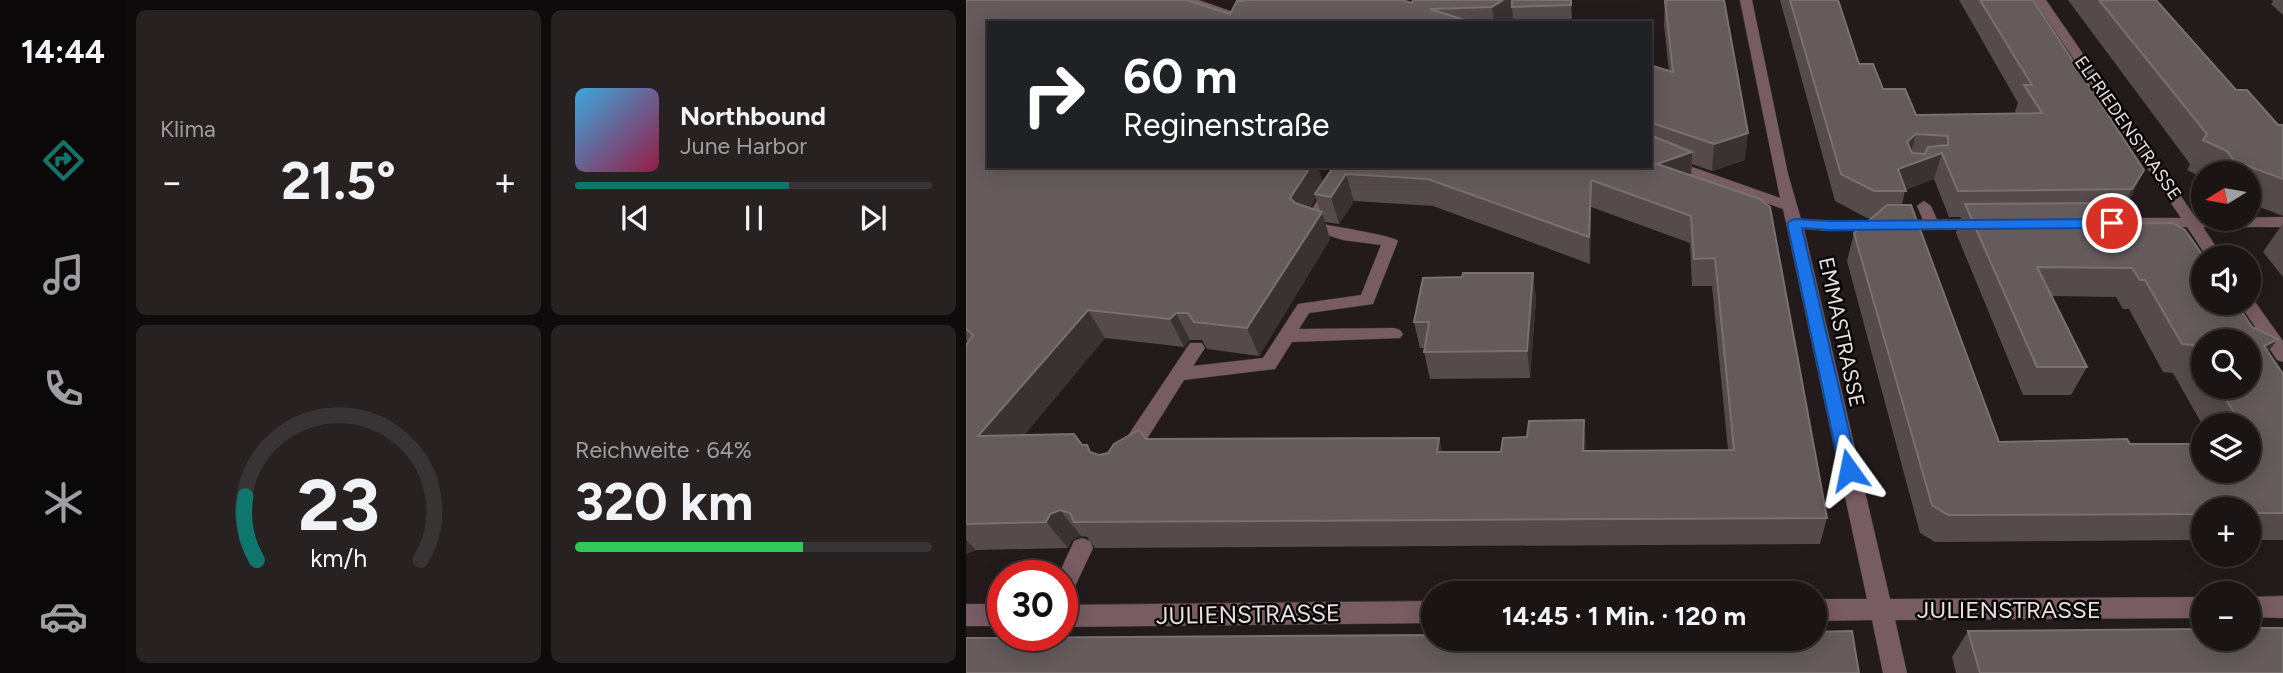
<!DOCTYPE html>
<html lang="de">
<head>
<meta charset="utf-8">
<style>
  body { margin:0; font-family:Figtree,sans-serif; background:#272122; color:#f1f3f6; height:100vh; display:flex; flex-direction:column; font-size:26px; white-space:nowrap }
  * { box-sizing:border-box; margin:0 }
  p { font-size:23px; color:#9f9ea0 }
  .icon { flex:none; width:38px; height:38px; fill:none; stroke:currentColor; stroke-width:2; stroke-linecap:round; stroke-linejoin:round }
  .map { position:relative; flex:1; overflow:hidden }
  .panel { display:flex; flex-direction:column; gap:10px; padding:10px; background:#0e0b0c; width:840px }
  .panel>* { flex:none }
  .hud { position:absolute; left:21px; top:21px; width:665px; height:147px; border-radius:0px; box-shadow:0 4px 18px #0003,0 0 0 2px #383334; background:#202124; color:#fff; overflow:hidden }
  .needle { width:46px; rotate:259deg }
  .buttons { position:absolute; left:1225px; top:161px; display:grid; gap:14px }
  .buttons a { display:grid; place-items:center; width:70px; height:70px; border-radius:50%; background:#1a1415; box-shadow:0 4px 18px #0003,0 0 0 2px #383334; font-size:35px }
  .speed { position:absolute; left:21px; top:560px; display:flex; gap:14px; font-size:35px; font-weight:700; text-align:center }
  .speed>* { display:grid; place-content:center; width:91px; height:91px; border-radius:50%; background:#1a1415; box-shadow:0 4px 18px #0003,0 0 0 2px #383334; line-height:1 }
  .speed .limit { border:10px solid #d22; background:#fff; color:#111 }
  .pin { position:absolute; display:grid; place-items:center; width:60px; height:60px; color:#fff; margin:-30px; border:4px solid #fff; border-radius:50%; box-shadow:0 2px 7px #0007 }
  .me { position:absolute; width:77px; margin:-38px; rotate:348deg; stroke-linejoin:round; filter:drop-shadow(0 0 5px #0008) }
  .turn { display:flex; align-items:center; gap:24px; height:147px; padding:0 21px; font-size:32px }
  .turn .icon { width:91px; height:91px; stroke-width:2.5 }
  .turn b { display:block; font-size:49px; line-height:60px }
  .big { font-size:52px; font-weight:700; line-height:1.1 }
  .panel .widget { flex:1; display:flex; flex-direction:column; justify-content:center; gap:10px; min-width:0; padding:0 24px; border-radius:10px; background:#272122 }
  .panel .dial { align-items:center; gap:0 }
  .dial svg { height:182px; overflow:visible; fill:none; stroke:#383334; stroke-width:7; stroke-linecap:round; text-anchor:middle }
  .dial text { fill:#f1f3f6; stroke:none }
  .song { display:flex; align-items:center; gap:21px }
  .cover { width:84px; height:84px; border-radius:10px; background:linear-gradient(135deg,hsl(200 70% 55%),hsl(340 70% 35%)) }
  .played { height:7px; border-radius:4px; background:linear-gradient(90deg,#0f766e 60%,#383334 60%) }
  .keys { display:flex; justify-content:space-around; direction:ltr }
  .heat { display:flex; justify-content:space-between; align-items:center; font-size:38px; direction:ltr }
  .charge { height:10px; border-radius:5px; background:linear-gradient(90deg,#34c759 64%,#383334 0) }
  .panel .tiles { flex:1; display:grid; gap:10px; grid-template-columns:repeat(2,1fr) }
  .trip { position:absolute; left:455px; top:581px; width:406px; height:70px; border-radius:35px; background:#1a1415; box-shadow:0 4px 18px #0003,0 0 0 2px #383334; font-weight:700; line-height:70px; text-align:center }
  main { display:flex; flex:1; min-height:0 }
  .tab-bar { display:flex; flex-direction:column; width:126px; justify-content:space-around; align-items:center; background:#0a0808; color:#9f9ea0 }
  .tab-bar .icon { width:49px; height:49px }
  .tab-bar .selected { color:#0f766e }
  .tab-bar b { font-size:32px; color:#f1f3f6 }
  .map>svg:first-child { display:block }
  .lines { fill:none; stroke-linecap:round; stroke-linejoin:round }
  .service-casing { stroke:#3e3638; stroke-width:1 }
  .minor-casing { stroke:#3e3638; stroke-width:1 }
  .service { fill:#785c63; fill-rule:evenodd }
  .minor { fill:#785c63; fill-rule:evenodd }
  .wall { fill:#554b4d; fill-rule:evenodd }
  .shaded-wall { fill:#3a3133 }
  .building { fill:#655b5d; stroke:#797072; stroke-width:2; fill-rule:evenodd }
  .route { fill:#1a73e8; stroke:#114b97; stroke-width:2 }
  .labels { text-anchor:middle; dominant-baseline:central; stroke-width:5; stroke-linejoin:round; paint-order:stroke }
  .far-street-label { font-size:18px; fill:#e6e0e1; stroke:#0a0607 }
  .street-label { font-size:21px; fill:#e6e0e1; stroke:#0a0607 }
  .near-street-label { font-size:24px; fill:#e6e0e1; stroke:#0a0607 }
</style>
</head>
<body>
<main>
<nav class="tab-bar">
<b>14:44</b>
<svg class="icon selected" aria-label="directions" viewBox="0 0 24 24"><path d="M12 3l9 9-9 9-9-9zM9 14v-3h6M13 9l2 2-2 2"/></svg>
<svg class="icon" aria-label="music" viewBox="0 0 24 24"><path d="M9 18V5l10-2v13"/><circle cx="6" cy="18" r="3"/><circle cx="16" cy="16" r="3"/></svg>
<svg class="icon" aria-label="phone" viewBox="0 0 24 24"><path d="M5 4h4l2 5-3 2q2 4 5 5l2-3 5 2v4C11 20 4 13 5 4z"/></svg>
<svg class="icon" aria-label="climate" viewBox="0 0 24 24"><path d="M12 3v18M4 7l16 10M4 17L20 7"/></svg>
<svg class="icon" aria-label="car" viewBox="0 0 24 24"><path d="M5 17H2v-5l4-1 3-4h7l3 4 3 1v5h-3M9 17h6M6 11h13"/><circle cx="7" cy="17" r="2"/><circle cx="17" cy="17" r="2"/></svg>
</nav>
<section class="panel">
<div class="tiles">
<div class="widget"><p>Klima</p>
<div class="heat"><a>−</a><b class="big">21.5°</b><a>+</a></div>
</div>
<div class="widget">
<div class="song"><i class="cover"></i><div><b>Northbound</b><p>June Harbor</p></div></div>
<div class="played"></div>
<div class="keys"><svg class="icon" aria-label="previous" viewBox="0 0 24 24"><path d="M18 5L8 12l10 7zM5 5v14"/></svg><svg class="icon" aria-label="pause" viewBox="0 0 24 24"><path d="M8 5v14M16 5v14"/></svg><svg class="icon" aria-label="next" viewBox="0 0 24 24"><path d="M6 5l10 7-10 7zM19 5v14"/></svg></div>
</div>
<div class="widget dial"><svg viewBox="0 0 100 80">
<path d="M14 69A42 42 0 1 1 86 69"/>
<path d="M14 69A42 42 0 0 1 9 41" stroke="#0f766e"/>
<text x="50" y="56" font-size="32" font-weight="700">23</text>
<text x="50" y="72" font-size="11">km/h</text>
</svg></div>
<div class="widget"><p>Reichweite · 64%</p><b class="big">320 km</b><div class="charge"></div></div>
</div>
</section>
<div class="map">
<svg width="1317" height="673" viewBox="0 0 1317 673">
  <rect width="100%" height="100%" fill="#231a1c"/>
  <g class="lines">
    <defs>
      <g id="service">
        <path d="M373,166H387L353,223C368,227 426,235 432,241L407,304L343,313L333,329L428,328L434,330L437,334L434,338L326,342L309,369L218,380L169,458L162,460L155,458L152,452L155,446L224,343H236L239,348L227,366L297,358L332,304L395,295L415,245L377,240L339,228L336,225Z"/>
        <polygon points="958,201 965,206 973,224 970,227 960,227 951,206"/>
        <polygon points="116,538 124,541 127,548 104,597 96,600 96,576 92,576 108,541"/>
      </g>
      <g id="minor">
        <polygon points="216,0 233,0 298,23 280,23"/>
        <polygon points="774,0 786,0 822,174 835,219 865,221 1016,219 1024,224 1016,229 865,231 838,229 924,599 1237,597 1237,618 929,620 941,673 917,673 906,620 849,621 849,599 901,599 817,209 684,161 684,152 814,198"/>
        <polygon points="1068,0 1080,0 1230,218 1317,217 1317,227 1237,227 1257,257 1241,257 1221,227 1120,226 1117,223 1120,220 1125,218 1215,218"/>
        <polygon points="1283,298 1287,299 1317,341 1317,362 1311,360 1273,303 1283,303"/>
        <polygon points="1317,596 1317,618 1283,617 1283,597"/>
        <polygon points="467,601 467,623 96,627 96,605"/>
        <rect x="0" y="604" width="37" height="22"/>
      </g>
    </defs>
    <use href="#service" class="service-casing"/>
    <use href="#minor" class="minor-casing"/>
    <use href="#service" class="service"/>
    <use href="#minor" class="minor"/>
  </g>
  <g class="wall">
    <path d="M0,0L264,14L446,3L519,0H605L606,23H547V19L542,23H23V166L357,182L684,65L703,71L698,25L699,1L779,160L746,171L726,164L725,175L861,518L854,544L129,548L121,537L115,536L106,540L102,548L10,550L0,554V345L2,342L0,340ZM350,198L354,211L344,208ZM388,201L467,206L624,264L625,207L724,243L726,286H746L762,450L476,452L473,438L180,439L133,455L127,453L116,445L58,435L139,338L218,347L224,340H236L241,349L293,356L364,239L359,222L373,224Z"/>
    <path d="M814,0H872L893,64L917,89L950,115L1050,113L1049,111L1052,103L993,0H1067L1178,170L1165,197L1152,216H1150L1146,224L1286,327L1312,339L1302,352L1317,374V540H1283V509H1237V540L969,542L954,533L881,261L888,233L905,218H901L869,201ZM968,179L983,217H995L990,233L1057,395H1105L1121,367L1086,296L1150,297L1157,309H1163L1197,372L1207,373L1237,426L1283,425V471L1164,444L1033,442L936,205L939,190ZM1237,341L1283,387H1237Z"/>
    <polygon points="1102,0 1190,0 1270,90 1312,125 1317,125 1317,216 1283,203 1283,173 1237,173 1237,178 1221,170 1224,164"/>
    <polygon points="1306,0 1317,0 1317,15 1305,4 1307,1"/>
    <polygon points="1317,223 1317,277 1297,252"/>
    <polygon points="567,273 570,299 564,378 464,379 458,352 458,348 454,348 448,322 496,277"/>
    <polygon points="1002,631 1317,673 990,673 986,657"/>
  </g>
  <g class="shaded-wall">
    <polygon points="537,0 547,0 546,7 547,19 542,23 528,23 526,7"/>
    <polygon points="782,133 779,160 746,171 748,144"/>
    <polygon points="950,134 943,160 976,153 968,179 936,191 932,169 941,142"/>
    <polygon points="726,152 725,178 691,164"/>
    <polygon points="345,166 352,166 358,185 349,194 350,198 333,225 324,198"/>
    <polygon points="1178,170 1165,197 1152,216 1166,189"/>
    <polygon points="380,174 388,201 373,224 365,197"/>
    <polygon points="625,180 625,207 624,264 623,237"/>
    <polygon points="1156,203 1142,231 1142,224"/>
    <polygon points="356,212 364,239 293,356 281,328"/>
    <polygon points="567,273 570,299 564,378 561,351"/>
    <polygon points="122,310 139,338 35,462 12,436"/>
    <polygon points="210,313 224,340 218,347 204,319"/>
    <polygon points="1312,339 1290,367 1298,346"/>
    <polygon points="618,420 620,447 619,478 617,451"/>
    <polygon points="473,438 479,464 471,452"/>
    <polygon points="94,510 115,536 106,540 102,548 80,522 84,514"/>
    <polygon points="0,540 10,550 0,554"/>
  </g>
  <g class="building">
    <polygon points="0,0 220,0 264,14 271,1 283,0 436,0 446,3 447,0 537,0 526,7 464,9 505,22 503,23 23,23 23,166 345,166 324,198 329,203 356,212 281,328 228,322 222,313 210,313 204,319 122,310 12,436 108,434 116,445 121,445 124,452 133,455 142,453 148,444 173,430 180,439 473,438 471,452 535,452 537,438 561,437 563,421 618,420 617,451 768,450 749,258 728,259 725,216 625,180 623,237 462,179 380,174 365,197 349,194 368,166 684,166 684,135 726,152 691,164 794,199 804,207 861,518 108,522 104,513 94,510 84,514 80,522 0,524 0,345 7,335 0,329"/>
    <polygon points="546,0 605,0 605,5 546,7"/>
    <polygon points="704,0 758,0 782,133 748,144 686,123 684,124 684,65 707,72 699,1"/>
    <path d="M824,0H872L893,64H907L917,89H939L950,115L1076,113L1058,85H1066L1014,0H1067L1178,170L1166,189L992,191L976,153L932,169L940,191H908L875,174ZM950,134L982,136V145L962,147L959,154L946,153L941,142Z"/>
    <polygon points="1133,0 1190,0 1270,90 1281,90 1312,125 1317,125 1317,179 1268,161 1261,151 1237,140 1241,134"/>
    <polygon points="1156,203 1142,224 1207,223 1219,230 1238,257 1237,303 1270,303 1286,327 1312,339 1298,346 1317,374 1317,513 1283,513 1283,509 1237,509 1237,514 982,515 966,505 888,233 921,205 945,205 1033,442 1161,439 1164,444 1237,444 1237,471 1283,471 1283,444 1287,444 1283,437 1283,425 1276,425 1252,387 1283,387 1283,341 1237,341 1237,362 1227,345 1216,344 1179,280 1174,280 1166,268 1071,267 1121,367 1071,367 999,204"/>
    <polygon points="497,273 567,273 561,351 458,352 463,322 448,322 457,278 496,277"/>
    <polygon points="1283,628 1317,628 1317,673 1014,673 1002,631 1237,629 1237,639 1283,639"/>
    <polygon points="886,631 893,673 0,673 0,638 467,635 467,639 849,639 849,632"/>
  </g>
  <polygon class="route" points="828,219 865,221 1146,219 1153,223 1146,228 865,230 836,228 892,470 889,475 883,477 876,475 874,470 821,223"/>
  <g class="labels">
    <g class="far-street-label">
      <text transform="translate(1162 128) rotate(55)">ELFRIEDENSTRASSE</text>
    </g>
    <g class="street-label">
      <text transform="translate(876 332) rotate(78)">EMMASTRASSE</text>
    </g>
    <g class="near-street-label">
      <text x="1043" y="609">JULIENSTRASSE</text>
      <text transform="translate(282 614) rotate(-1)">JULIENSTRASSE</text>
    </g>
  </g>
</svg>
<div class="buttons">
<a><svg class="needle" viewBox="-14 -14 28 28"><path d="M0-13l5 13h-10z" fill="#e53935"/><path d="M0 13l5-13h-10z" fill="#9f9ea0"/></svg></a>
<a><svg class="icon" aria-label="sound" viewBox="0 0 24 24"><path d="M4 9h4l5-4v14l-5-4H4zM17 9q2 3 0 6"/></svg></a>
<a><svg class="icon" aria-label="search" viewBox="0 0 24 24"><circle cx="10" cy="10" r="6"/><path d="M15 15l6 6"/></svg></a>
<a><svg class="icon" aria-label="layers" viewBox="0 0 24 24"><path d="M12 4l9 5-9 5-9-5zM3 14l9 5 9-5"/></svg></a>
<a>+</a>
<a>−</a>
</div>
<div class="speed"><div class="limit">30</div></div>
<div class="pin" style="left:1146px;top:223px;background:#d93025"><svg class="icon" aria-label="arrive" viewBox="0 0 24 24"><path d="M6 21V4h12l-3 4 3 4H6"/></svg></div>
<svg class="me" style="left:883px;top:470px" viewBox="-20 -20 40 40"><path d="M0-17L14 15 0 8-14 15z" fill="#1a73e8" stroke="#fff" stroke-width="4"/></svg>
<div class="trip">14:45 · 1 Min. · 120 m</div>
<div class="hud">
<div class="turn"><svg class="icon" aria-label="right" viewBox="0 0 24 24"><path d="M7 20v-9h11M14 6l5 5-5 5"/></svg><div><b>60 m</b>Reginenstraße</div></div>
</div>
</div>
</main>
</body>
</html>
